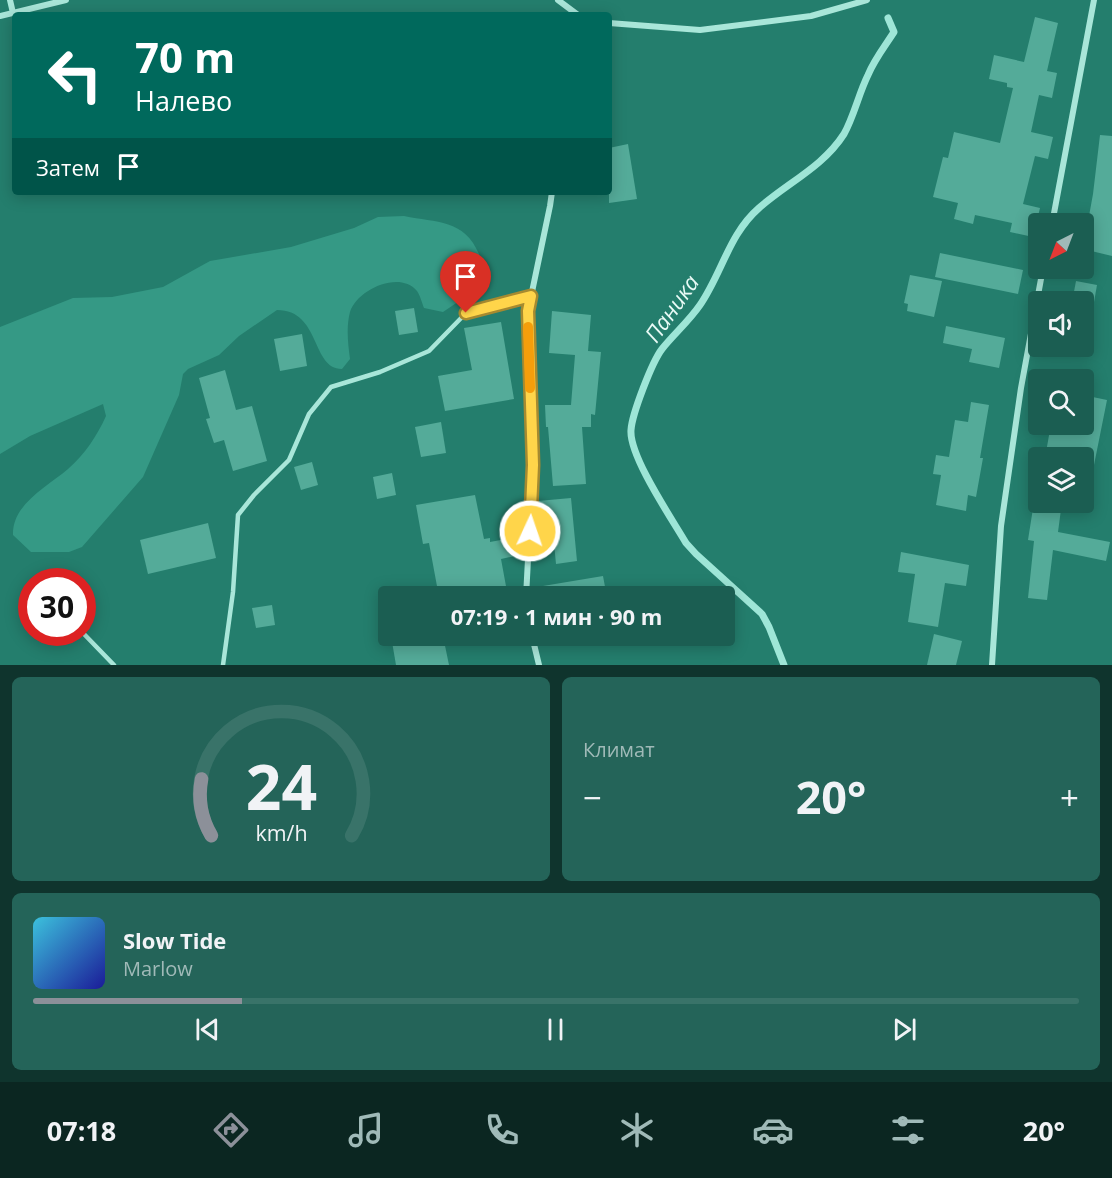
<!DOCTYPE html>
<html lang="ru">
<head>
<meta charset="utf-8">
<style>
  body { margin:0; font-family:"Open Sans",sans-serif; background:#246459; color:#f1f3f6; height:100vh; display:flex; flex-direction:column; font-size:22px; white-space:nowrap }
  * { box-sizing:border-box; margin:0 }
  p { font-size:20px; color:#a0bab8 }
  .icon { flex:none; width:33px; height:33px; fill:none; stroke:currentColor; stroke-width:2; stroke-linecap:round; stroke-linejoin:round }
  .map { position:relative; height:665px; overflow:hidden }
  .side { display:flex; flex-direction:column; gap:12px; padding:12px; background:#0f342d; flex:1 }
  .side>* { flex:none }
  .banner { position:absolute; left:12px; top:12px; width:600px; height:183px; border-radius:6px; box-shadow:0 3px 15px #0003; background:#00695c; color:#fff; overflow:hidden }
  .needle { width:39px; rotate:222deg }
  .fabs { position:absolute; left:1028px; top:213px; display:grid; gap:12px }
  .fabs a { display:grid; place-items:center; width:66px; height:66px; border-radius:6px; background:#1b5e52; box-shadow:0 3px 15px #0003; font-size:30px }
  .speed { position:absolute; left:18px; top:568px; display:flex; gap:12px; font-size:30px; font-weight:700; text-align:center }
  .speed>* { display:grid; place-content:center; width:78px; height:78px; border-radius:50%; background:#1b5e52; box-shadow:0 3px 15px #0003; line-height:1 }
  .speed .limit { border:9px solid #d22; background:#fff; color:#111 }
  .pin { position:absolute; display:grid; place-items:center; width:51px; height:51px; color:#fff; margin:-62px -26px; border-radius:50% 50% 50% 0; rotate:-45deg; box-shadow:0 0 6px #0007 }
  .pin .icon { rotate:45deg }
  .me { position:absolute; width:66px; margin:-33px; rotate:3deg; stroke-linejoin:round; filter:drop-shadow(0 0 4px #0008) }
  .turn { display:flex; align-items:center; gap:21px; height:126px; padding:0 24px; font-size:27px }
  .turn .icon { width:78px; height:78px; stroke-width:2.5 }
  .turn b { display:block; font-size:42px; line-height:51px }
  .then { display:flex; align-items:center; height:57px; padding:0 24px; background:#0003; gap:12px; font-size:22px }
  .big { font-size:45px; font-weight:700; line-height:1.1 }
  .side .tile { flex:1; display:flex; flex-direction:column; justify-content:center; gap:9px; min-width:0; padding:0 21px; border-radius:9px; background:#246459 }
  .side .dial { align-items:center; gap:0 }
  .dial svg { height:156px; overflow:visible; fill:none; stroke:#397369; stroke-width:7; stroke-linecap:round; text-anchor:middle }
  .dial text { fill:#f1f3f6; stroke:none }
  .song { display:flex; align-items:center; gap:18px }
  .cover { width:72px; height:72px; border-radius:9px; background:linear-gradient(135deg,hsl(190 70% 55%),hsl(240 70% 35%)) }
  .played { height:6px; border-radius:3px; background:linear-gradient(90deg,#8c9099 20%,#397369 20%) }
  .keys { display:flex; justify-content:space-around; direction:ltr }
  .heat { display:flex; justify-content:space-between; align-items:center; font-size:33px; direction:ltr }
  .side .tiles { flex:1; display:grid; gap:12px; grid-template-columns:1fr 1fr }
  .tile:last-child { grid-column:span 2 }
  .trip { position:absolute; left:378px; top:586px; width:357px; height:60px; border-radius:6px; background:#1b5e52; box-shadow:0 3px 15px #0003; font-weight:700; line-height:60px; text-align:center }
  .menu { display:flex; height:96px; justify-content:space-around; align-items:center; background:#0b2621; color:#a0bab8 }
  .menu .icon { width:42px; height:42px }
  .menu .active { color:#8c9099 }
  .menu b { font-size:27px; color:#f1f3f6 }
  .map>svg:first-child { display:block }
  .green { fill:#359985 }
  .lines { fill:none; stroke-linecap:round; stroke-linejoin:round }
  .stream { stroke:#9ee6d7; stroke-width:7 }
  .building { fill:#54ab99 }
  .service { stroke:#a9e6d9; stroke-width:4.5 }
  .minor { stroke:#a9e6d9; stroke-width:6 }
  .route-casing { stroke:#a68a30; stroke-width:15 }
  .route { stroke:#ffd54a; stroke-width:10 }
  .slow { stroke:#f59e0b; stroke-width:10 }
  .labels { text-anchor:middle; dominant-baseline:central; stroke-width:6; stroke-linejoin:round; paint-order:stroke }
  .water-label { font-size:22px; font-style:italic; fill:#e9faf6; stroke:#247e6d }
</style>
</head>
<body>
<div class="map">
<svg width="1112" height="665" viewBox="0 0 1112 665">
  <rect width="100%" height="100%" fill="#247e6d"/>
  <path class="green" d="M404,216C437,223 464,219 479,254C484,265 486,273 483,285L443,312L424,308C422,303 420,295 417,291C399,270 357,290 350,312C346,327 348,344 350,359L342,369C311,369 321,310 277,310L239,336L219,355L188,369L183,374L179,395L143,477L82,547L69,552H31L13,535C12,504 47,487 68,469C85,454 97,436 106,416L103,404L30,436L0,454V327L73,298L112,297L163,287L210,261L291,247L354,228L378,217Z"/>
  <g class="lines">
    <path class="stream" d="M784,665L769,627L762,614L696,554L686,543C672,519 629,456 631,430C632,414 652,362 662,349C674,334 689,321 700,305C722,273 729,234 759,208C787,183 823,167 844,134C854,116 859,93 868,75C874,60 885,46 894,32L888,18"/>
  </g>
  <g class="building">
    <polygon points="1035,17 1058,23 1047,71 1057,73 1052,98 1039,95 1031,132 1053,137 1048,159 1035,156 1023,204 1040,208 1033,237 1010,232 1012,223 975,215 973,224 954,219 958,203 933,197 943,157 948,158 954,132 1000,143 1013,88 1007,87 1007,83 989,79 994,55 1024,62"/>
    <polygon points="1100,135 1112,136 1112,256 1083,249 1093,194"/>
    <polygon points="628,144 637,199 609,203 609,148"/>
    <polygon points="940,253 1023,270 1018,294 935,277"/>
    <polygon points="910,275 942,281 934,317 907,311 908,304 904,303"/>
    <polygon points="1076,281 1097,285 1094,302 1072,302"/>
    <polygon points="414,308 418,332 399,335 395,311"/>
    <polygon points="552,311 591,315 588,351 601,352 595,415 591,414 591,427 582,427 586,484 553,486 548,427 546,427 545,405 571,405 575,355 549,353"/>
    <polygon points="501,322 514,399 445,411 438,376 472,370 464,328"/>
    <polygon points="946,326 1005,338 999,368 969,362 972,349 943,343"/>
    <polygon points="302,334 307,366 280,371 274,339"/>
    <polygon points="225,370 236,410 252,406 267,461 233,471 224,440 214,443 206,419 210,418 199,378"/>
    <polygon points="1083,395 1107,400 1092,475 1083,474 1083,458 1045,458 1051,424 1083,424"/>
    <polygon points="971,402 989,405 980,458 983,458 976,497 968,495 966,511 936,505 941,475 933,474 936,455 949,457 955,420 968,422"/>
    <polygon points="441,422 446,453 421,457 415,427"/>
    <polygon points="312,462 318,485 301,490 294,467"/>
    <polygon points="392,473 396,495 377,499 373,477"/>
    <polygon points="475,495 484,539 490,538 490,542 512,538 515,556 501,559 508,597 439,597 429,543 423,544 416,505"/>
    <polygon points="571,498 577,561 556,564 552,523 541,524 538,501"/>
    <polygon points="1034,502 1062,502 1058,532 1110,542 1106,561 1053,550 1047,600 1028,598 1034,541 1028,540"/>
    <polygon points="208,523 216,558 148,574 140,540"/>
    <polygon points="901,552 969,565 966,586 945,583 938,627 908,622 915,574 898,572"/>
    <polygon points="603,576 607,597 538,597 537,587"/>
    <polygon points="272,605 275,625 256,628 252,608"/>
    <polygon points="934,634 962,641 956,665 927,665"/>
    <polygon points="391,636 443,636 449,665 396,665"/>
  </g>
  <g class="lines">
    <g class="service">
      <polyline points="83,633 114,665"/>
      <polyline points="223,665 233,592 238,515 254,495 289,460 309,414 331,387 380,372 429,351 466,313 531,296"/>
    </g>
    <g class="minor">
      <polyline points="10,0 13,13"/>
      <polyline points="558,0 578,15"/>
      <polyline points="0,16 66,0"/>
      <polyline points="609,23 700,30 811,16 867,0"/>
      <polyline points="1052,224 1094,0"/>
      <polyline points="526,597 533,465 528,311 550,206 552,192"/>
      <polyline points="532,636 539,665"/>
      <polyline points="992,665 1001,526 1021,388 1043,268"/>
    </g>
  </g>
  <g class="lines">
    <defs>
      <polyline id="route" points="466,313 531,296 528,311 533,465 530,531"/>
    </defs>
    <use href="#route" class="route-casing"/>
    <use href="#route" class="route"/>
    <polyline class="slow" points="528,327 530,388"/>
  </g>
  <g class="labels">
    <g class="water-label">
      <text transform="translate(671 308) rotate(-55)">Паника</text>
    </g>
  </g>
</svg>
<div class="fabs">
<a><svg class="needle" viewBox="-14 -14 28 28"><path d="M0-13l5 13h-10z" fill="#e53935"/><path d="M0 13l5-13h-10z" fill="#a0bab8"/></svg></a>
<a><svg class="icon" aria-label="sound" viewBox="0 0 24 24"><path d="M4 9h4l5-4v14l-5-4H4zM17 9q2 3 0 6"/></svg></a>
<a><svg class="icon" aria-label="search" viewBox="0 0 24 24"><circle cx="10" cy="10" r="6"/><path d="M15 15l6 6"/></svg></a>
<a><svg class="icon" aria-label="layers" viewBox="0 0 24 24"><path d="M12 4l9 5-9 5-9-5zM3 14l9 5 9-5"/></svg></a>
</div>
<div class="speed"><div class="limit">30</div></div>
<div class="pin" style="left:466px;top:313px;background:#d93025"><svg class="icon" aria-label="arrive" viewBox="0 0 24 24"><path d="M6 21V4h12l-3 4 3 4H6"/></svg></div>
<svg class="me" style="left:530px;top:531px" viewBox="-20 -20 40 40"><circle r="17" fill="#ffd54a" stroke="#fff" stroke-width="3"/><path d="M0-11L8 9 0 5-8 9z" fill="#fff"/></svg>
<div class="trip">07:19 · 1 мин · 90 m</div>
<div class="banner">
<div class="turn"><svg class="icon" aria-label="left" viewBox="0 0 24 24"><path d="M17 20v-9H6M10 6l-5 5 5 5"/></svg><div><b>70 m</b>Налево</div></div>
<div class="then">Затем<svg class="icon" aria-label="arrive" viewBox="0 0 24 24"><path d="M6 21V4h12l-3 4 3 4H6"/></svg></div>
</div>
</div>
<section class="side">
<div class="tiles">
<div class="tile dial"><svg viewBox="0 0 100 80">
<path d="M14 69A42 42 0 1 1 86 69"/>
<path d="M14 69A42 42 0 0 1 9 40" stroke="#8c9099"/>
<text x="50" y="56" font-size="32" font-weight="700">24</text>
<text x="50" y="72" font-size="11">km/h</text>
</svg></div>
<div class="tile"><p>Климат</p>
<div class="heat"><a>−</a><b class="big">20°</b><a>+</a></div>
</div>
<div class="tile">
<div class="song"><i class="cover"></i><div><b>Slow Tide</b><p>Marlow</p></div></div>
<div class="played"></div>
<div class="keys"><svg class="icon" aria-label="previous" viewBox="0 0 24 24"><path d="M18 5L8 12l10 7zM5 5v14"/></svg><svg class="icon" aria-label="pause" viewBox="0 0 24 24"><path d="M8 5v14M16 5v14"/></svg><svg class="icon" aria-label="next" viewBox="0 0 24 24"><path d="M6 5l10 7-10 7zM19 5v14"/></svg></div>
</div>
</div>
</section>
<nav class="menu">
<b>07:18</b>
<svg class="icon active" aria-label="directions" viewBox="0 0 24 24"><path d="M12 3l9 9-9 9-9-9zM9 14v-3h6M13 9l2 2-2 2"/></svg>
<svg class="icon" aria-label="music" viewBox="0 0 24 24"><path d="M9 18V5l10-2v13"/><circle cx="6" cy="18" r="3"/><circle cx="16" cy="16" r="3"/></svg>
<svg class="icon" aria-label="phone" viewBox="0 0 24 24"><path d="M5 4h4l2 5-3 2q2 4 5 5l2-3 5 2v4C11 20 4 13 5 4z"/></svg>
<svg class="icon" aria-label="climate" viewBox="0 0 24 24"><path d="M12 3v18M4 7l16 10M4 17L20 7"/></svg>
<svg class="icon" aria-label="car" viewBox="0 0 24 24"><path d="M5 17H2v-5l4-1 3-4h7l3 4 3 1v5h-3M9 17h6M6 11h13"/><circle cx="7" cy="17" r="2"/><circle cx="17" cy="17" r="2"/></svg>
<svg class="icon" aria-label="filters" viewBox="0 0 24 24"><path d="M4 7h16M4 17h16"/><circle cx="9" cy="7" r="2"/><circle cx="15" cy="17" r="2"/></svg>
<b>20°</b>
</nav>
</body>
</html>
